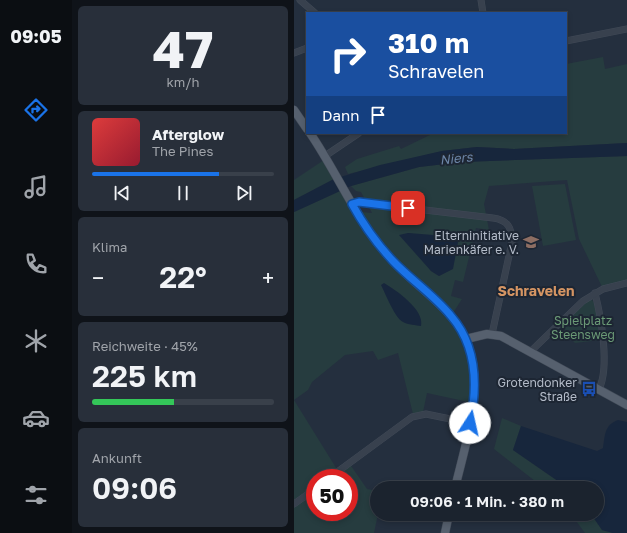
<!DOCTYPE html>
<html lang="de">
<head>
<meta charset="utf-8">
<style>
  body { margin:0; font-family:"Golos Text",sans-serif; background:#282f3a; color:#f1f3f6; height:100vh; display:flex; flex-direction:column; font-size:15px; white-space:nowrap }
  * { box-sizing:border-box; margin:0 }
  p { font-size:13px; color:#a0a4aa }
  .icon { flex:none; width:22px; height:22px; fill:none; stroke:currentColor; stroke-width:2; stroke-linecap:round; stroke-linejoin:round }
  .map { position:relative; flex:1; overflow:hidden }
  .sheet { display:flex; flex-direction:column; gap:6px; padding:6px; background:#0f1319; width:222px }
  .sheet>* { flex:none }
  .top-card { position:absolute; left:12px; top:12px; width:261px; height:122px; border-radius:0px; box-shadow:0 2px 6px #0003,0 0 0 1px #39404a; background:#1a4fa0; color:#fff; overflow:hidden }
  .speed { position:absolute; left:12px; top:469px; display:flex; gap:8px; font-size:20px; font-weight:700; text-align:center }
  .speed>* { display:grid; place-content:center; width:52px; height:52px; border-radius:50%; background:#1b232e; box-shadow:0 2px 6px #0003,0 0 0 1px #39404a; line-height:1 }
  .speed .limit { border:6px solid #d22; background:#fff; color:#111 }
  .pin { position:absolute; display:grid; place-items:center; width:34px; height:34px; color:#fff; margin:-17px; border-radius:8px; box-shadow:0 2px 6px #0006 }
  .me { position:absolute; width:44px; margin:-22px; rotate:10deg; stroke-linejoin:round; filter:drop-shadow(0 0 3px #0008) }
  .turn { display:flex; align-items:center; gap:14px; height:84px; padding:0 16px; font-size:18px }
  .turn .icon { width:52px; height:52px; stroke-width:2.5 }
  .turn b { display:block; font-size:28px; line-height:34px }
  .then { display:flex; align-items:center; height:38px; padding:0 16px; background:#0003; gap:8px; font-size:15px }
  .big { font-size:30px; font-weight:600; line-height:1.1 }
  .sheet .widget { flex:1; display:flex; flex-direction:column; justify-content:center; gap:6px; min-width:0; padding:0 14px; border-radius:6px; background:#282f3a }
  .sheet .dial { align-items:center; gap:0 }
  .dial b { font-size:52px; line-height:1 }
  .song { display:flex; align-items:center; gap:12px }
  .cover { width:48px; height:48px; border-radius:6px; background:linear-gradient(135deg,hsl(0 70% 55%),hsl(350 70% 35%)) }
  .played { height:4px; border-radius:2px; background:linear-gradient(90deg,#1a73e8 70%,#39404a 70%) }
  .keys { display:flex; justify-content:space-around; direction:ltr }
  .heat { display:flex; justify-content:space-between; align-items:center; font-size:22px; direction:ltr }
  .charge { height:6px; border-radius:3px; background:linear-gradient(90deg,#34c759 45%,#39404a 0) }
  .trip { position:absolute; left:76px; top:481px; width:234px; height:40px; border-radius:20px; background:#1b232e; box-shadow:0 2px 6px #0003,0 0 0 1px #39404a; font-weight:600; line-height:40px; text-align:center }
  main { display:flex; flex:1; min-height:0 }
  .menu { display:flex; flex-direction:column; width:72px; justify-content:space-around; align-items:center; background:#0b0e12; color:#a0a4aa }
  .menu .icon { width:28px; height:28px }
  .menu .selected { color:#1a73e8 }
  .menu b { font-size:18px; color:#f1f3f6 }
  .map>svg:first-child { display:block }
  .green { fill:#263c3f; fill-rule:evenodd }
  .water { fill:#17263c }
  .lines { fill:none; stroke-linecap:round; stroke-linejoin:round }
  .minor-casing { stroke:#414a57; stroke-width:7 }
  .major-casing { stroke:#414a57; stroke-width:9 }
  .minor { stroke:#38414e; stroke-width:6 }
  .major { stroke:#56606e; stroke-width:8 }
  .route-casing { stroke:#114b97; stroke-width:10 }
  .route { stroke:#1a73e8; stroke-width:7 }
  .labels { text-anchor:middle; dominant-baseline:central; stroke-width:4; stroke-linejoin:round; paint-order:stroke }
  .poi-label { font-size:12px; fill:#b4bcc9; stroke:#1d2633; text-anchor:end }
  .park-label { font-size:12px; fill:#6b9a76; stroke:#1d2633 }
  .water-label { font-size:13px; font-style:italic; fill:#6d86a8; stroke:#1d2633 }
  .quarter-label { font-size:14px; font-weight:bold; fill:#d59563; stroke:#1d2633 }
</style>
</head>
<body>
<main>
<nav class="menu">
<b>09:05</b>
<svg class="icon selected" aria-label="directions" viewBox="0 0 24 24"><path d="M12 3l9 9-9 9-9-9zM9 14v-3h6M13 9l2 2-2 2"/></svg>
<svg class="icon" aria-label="music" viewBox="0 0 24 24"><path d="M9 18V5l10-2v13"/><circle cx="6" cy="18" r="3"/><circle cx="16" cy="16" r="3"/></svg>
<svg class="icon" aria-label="phone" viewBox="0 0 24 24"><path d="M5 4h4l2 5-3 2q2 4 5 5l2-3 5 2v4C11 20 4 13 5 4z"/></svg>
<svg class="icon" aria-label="climate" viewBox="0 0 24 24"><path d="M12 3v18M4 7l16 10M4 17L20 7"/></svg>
<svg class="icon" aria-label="car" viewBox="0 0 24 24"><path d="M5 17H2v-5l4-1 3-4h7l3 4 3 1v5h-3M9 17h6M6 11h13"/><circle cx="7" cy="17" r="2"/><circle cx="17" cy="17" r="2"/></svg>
<svg class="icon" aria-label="filters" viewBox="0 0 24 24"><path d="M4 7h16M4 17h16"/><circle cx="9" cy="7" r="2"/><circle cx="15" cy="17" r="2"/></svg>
</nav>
<section class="sheet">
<div class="widget dial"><b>47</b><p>km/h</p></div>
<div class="widget">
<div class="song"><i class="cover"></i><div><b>Afterglow</b><p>The Pines</p></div></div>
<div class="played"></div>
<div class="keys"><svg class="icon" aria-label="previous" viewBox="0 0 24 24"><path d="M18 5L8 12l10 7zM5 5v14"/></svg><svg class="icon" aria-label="pause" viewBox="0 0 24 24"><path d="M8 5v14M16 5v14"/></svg><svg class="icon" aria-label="next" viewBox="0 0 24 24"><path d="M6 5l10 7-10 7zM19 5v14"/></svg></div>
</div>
<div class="widget"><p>Klima</p>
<div class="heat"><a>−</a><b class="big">22°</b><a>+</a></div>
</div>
<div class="widget"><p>Reichweite · 45%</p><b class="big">225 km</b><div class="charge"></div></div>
<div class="widget"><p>Ankunft</p><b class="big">09:06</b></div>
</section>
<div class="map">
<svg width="333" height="533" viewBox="0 0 333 533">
  <rect width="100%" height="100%" fill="#242f3e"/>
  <g class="green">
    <polygon points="309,57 311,69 333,64 333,143 220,149 183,147 148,151 54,174 51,167 63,159 105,146 107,149 138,134 137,133 272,133 272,64"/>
    <path d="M333,156V283L309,289L285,239L273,180L195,186L190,204L195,230L182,228L169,282L161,280L157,296L168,299L157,316L153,317C157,324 163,331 167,338C177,358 177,381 179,403L133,393L128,417L120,418L104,353L84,360L79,351L51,355L18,382L14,390L0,400V212L46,191L67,212L78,213L67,192L62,191L57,186L125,167L168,162ZM114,233L125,235L158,269L145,276L137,271Z"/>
    <polygon points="30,160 40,179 0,200 0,180"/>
    <polygon points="271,184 282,240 249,246 238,186"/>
    <polygon points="295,300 298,300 301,304 306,340 281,343 265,327"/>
    <path d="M0,400L44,471L55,463L73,489L83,491L84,514L80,533H0ZM21,478H55V512H21Z"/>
    <polygon points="208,418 227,426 219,450 274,488 250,488 200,449"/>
    <polygon points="277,514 297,514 308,530 319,533 291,533"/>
  </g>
  <g class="water">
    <polygon points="333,143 333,156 168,162 125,167 57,186 0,212 0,200 40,179 86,165 148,151 183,147 220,149"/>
    <polygon points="114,233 165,237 159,269 145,276 137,271 105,235"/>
    <path d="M90,283C102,290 131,310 127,326C122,325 114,325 109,322C101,318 92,295 87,285Z"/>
    <path d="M324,420L333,422V533H319L308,530L297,514H303V488H274L219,450L227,426L303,451L309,448C311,436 310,425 324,420Z"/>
  </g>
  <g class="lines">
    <defs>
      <g id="minor">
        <polyline points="6,0 21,13"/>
        <polyline points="187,0 189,13"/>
        <polyline points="272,41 333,29"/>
        <polyline points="0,53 13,48"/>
        <polyline points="31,156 65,133"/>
        <path d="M58,204L71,203L199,218C214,220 218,228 218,242L198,334"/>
        <path d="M301,293C307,317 316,367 305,389"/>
        <polyline points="236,352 289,301 309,289 333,283"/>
        <polyline points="35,478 118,417 132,414 176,423"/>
        <polyline points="0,504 21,489"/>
      </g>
      <g id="major">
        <polyline points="0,110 13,129"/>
        <path d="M16,133C42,171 60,215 90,251C109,275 135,292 155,314C200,362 174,433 161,488"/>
        <polyline points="172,339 193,334 207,336 333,405"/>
        <polyline points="151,533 155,514"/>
      </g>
    </defs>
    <use href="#minor" class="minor-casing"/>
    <use href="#major" class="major-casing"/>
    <use href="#minor" class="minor"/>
    <use href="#major" class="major"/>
  </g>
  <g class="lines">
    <defs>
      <path id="route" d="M114,208L65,202L58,204C69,224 83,244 99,261C117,280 140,295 157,316C183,346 184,385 176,423"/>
    </defs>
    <use href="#route" class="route-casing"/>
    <use href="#route" class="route"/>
  </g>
  <defs>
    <symbol id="school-bare" viewBox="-9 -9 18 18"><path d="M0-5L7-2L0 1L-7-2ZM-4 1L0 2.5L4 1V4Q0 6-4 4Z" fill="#8d6e63" stroke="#1d2633" stroke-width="2.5" paint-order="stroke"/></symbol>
    <symbol id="bus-bare" viewBox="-9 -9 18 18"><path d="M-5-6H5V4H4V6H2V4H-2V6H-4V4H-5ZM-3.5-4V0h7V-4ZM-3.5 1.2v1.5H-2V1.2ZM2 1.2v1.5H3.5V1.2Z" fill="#1a4fb4" stroke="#1d2633" stroke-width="2.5" paint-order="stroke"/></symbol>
  </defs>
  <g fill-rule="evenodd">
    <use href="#school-bare" x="226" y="231" width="22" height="22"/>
    <use href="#bus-bare" x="284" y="378" width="22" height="22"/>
  </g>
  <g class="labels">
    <g class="poi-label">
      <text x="225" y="235">Elterninitiative<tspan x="225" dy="14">Marienkäfer e. V.</tspan></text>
      <text x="283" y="382">Grotendonker<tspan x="283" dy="14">Straße</tspan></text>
    </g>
    <g class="park-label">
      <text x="289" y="320">Spielplatz<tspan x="289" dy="14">Steensweg</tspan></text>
    </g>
    <g class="water-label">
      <text transform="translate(162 158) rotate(-6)">Niers</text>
    </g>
    <g class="quarter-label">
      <text x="242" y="290">Schravelen</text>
    </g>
  </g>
</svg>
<div class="speed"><div class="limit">50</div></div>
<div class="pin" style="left:114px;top:208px;background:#d93025"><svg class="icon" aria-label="arrive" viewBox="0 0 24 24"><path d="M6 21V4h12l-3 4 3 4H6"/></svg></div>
<svg class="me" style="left:176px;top:423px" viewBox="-20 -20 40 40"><circle r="19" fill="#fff"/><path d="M0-13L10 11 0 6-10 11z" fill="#1a73e8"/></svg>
<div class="trip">09:06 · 1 Min. · 380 m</div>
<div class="top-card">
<div class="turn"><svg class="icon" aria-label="right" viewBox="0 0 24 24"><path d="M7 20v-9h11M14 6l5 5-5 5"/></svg><div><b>310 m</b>Schravelen</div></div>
<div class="then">Dann<svg class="icon" aria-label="arrive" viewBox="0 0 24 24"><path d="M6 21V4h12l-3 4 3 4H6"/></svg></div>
</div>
</div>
</main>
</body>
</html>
